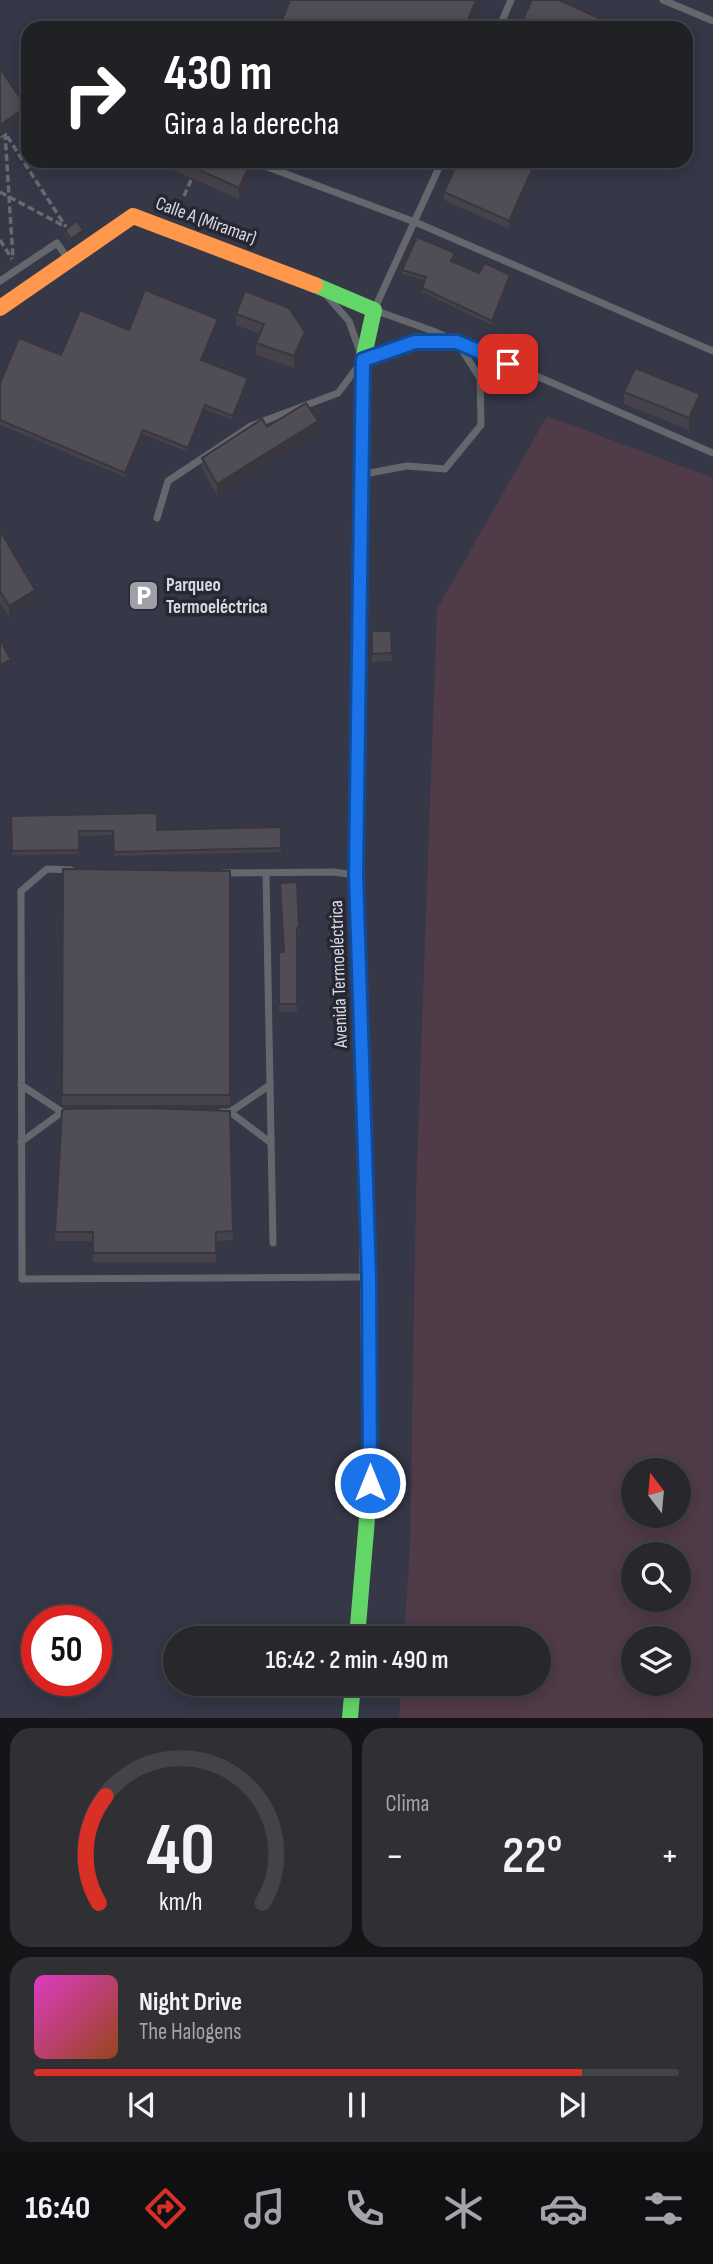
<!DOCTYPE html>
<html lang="es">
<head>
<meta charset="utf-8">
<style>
  body { margin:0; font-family:"Sofia Sans Condensed",sans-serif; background:#2f2f34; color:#f1f3f6; height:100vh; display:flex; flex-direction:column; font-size:26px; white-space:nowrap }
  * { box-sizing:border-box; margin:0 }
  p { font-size:23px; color:#a4a5a9 }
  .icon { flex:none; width:38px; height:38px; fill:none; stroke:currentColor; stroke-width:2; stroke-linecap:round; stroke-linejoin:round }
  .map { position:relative; height:1718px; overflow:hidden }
  .panel { display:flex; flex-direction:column; gap:10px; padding:10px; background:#151518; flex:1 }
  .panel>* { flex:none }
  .guide { position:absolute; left:21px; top:21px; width:672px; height:147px; border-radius:21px; box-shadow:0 4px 18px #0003,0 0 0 2px #434448; background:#202124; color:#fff; overflow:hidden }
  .needle { width:46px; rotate:344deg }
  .controls { position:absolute; left:621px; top:1458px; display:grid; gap:14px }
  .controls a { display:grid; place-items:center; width:70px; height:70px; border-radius:50%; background:#27272c; box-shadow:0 4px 18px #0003,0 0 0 2px #434448; font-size:35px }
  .speed { position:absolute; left:21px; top:1605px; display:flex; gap:14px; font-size:35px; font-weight:700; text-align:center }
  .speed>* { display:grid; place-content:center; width:91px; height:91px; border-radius:50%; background:#27272c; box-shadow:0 4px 18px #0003,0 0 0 2px #434448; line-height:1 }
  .speed .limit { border:10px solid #d22; background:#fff; color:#111 }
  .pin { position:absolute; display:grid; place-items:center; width:60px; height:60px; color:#fff; margin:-30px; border-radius:14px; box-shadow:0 4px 10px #0006 }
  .me { position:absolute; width:77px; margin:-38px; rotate:0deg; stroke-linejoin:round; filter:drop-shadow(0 0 5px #0008) }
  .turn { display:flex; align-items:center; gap:24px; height:147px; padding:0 28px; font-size:32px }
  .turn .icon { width:91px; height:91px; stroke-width:2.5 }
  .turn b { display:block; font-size:49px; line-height:60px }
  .big { font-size:52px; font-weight:600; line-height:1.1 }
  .panel .widget { flex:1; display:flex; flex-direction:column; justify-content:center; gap:10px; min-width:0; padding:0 24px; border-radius:21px; background:#2f2f34 }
  .panel .dial { align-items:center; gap:0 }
  .dial svg { height:182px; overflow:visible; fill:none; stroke:#434448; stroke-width:7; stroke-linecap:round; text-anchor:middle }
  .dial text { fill:#f1f3f6; stroke:none }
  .song { display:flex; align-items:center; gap:21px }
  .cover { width:84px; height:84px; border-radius:10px; background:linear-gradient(135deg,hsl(310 70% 55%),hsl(20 70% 35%)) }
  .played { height:7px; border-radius:4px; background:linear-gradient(90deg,#d93025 85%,#434448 85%) }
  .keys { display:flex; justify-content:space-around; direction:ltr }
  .heat { display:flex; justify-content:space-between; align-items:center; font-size:38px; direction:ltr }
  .panel .tiles { flex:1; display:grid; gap:10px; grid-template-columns:1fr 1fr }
  .widget:last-child { grid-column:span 2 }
  .trip { position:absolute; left:163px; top:1626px; width:388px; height:70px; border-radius:35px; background:#27272c; box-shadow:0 4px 18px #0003,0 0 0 2px #434448; font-weight:600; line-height:70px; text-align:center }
  .menu { display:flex; height:112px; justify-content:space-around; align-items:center; background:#101012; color:#a4a5a9 }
  .menu .icon { width:49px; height:49px }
  .menu .selected { color:#d93025 }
  .menu b { font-size:32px; color:#f1f3f6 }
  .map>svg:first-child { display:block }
  .built { fill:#363747; fill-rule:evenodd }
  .green { fill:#503b48; fill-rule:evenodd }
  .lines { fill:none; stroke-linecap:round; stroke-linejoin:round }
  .path { stroke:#686a6f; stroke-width:3.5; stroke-dasharray:7 3.5; stroke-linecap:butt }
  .lane { stroke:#64686d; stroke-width:7 }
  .fast { stroke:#63d668; stroke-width:16 }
  .slow { stroke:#ff974d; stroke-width:16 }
  .wall { fill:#46424b }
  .shaded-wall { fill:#39363d }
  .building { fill:#514d57; stroke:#39363d; stroke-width:2 }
  .route-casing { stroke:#114b97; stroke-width:18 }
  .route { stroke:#1a73e8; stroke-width:12 }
  .labels { text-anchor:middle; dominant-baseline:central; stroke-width:7; stroke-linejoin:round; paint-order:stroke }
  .street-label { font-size:19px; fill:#d9d9e1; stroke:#272733 }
  .poi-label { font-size:19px; font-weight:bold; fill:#d9d9e1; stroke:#272733; text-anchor:start }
</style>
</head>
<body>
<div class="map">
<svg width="713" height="1718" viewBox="0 0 713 1718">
  <rect width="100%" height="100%" fill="#34343b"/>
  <path class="built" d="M0,0H713V1718H0ZM28,28H686V161H28ZM634,1470H679V1516H634ZM634,1554H679V1600H634ZM37,1620H96V1680H37ZM175,1638H539V1684H175ZM634,1638H679V1684H634Z"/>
  <path class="green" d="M547,416L713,478V1718H399L401,1684H539V1638H404L410,1546L416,1191L437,609ZM634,1470H679V1516H634ZM634,1554H679V1600H634ZM634,1638H679V1684H634Z"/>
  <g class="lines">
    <g class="path">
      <polyline points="5,133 13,259"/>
      <polyline points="0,137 5,133 66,227"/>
      <polyline points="0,192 64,226"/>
      <polyline points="184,196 192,178"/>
      <polyline points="0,240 12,259"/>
    </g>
    <g class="lane">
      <polyline points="663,0 713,21"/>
      <polyline points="499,28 511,0"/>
      <polyline points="258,161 262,165 415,222 713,351"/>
      <polyline points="442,161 374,310 433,331 713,453"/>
      <polyline points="0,281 57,243 68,259"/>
      <polyline points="328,297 349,321 359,349"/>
      <polyline points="364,474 407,466 445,469 481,425 480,378 457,342 415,342 367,358"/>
      <polyline points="157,518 168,481 251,426 338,393 356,369"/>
      <polyline points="71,870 47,869 21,891 22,1279 365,1277"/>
      <polyline points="223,873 333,872 355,875"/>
      <polyline points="266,874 273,1243"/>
      <polyline points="21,1085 62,1112"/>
      <polyline points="222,1112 230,1112 271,1143"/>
      <polyline points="230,1112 270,1085"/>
      <polyline points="21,1142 62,1112 71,1112"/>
    </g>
    <g class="fast">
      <polyline points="315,285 374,310 363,360 356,875 367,1214"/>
      <polyline points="357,1638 370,1483 370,1426"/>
      <polyline points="350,1718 353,1684"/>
    </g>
    <g class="slow">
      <polyline points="0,308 133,216 315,285"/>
      <polyline points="367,1214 370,1426"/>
    </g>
  </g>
  <g class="wall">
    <polygon points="153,161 244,161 250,175 239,199"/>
    <polygon points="458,161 540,161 509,229 444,200 444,192"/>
    <polygon points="65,230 83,234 71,243 65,234"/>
    <polygon points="455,257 453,262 479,273 510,279 492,325 422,292 422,288 425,280 402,274 402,270"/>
    <polygon points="245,291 305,344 294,368 256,355 256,343 260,334 236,325 236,314"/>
    <polygon points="218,323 202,360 248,382 233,420 205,409 188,452 143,434 125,477 0,425 0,383 61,355 129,330"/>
    <polygon points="624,392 700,406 689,430 624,404"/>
    <polygon points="267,427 318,432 217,495 202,469 202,458"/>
    <polygon points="0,532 35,602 9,617 0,603"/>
    <polygon points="372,631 391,631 392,661 372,662"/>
    <polygon points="11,816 157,830 281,827 281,852 114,856 113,835 79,836 79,854 12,855"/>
    <polygon points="63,869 230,871 230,1105 62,1105"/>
    <polygon points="280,891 299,928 299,936 297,936 297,1012 279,1012 279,952 284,952"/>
    <polygon points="230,1111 233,1240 216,1241 216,1262 93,1262 93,1241 55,1241 55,1232"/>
  </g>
  <g class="shaded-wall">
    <polygon points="476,0 483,0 471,28 465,28"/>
    <polygon points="26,107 26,119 0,137 0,125"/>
    <polygon points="536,161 540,161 509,229 509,221"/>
    <polygon points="250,164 250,175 239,199 239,188"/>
    <polygon points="83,230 83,234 71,243 71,239"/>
    <polygon points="510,275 510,279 492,325 492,321"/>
    <polygon points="218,319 218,323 201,364 201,360"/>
    <polygon points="305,332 305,344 294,368 294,356"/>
    <polygon points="248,378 248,382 233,420 233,416"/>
    <polygon points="700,394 700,406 689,430 689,418"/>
    <polygon points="205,405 205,409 188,452 188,448"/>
    <polygon points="318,421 318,432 217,495 217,484"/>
    <polygon points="143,430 143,434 125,477 125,473"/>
    <polygon points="35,590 35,602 9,617 9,606"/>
    <polygon points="11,660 11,664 0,669 0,665"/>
  </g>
  <g class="building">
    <polygon points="290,0 476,0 465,28 279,28"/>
    <polygon points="532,0 559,0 601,19 596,28 519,28"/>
    <polygon points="0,68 26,107 0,125"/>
    <polygon points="179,161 244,161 250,164 239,188"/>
    <polygon points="458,161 536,161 509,221 444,192"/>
    <polygon points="77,221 83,230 71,239 65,230"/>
    <polygon points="417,237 455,253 451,261 479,273 485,263 510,275 492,321 422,288 426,277 402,270"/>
    <polygon points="145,290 218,319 201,360 248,378 233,416 205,405 188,448 143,430 125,473 0,420 0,383 19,338 61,355 80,310 129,330"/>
    <polygon points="245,291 289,308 305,332 294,356 256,343 264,324 236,314"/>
    <polygon points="635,368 700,394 689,418 624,392"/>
    <polygon points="306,403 318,421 217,484 202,458 262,419 267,427"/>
    <polygon points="0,532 1,532 35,590 9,606 0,591"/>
    <polygon points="372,631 391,631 392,653 372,654"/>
    <polygon points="0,639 11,660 0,665"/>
    <polygon points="157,813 157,830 281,827 281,848 114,852 113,831 79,831 79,850 12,851 11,816"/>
    <polygon points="63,869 230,871 230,1095 62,1095"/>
    <polygon points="297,882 299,928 297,928 297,1004 279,1004 279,952 284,952 280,883"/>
    <polygon points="142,1108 230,1111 233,1231 216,1232 216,1253 93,1253 93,1232 55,1232 62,1111 64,1109"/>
  </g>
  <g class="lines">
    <defs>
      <polyline id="route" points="370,1483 369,1277 356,875 363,360 415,342 457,342 508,364"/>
    </defs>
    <use href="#route" class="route-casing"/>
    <use href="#route" class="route"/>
  </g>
  <defs>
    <symbol id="parking-square" viewBox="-11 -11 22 22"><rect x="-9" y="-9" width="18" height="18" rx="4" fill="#9f9fa7" stroke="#272733"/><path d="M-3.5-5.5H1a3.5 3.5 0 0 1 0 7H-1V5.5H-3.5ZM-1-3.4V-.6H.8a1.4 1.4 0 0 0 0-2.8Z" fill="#fff"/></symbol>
  </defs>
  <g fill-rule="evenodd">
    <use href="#parking-square" x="126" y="578" width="35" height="35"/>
  </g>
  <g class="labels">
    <g class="street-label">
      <text transform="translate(206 221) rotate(20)">Calle A (Miramar)</text>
      <text transform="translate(339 974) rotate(-92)">Avenida Termoeléctrica</text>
    </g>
    <g class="poi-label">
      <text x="166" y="585">Parqueo<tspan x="166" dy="22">Termoeléctrica</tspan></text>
    </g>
  </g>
</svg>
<div class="controls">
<a><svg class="needle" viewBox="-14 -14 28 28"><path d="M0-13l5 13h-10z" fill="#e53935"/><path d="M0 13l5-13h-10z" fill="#a4a5a9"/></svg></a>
<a><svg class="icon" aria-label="search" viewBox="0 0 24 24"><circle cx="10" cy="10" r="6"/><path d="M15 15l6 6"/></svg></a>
<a><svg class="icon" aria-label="layers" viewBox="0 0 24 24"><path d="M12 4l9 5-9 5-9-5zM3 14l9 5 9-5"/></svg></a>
</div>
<div class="speed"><div class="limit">50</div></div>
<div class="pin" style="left:508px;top:364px;background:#d93025"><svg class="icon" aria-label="arrive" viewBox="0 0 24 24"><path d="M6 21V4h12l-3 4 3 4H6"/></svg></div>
<svg class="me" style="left:370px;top:1483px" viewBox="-20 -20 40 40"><circle r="17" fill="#1a73e8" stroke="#fff" stroke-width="3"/><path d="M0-11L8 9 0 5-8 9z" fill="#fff"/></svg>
<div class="trip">16:42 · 2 min · 490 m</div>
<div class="guide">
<div class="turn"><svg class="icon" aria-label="right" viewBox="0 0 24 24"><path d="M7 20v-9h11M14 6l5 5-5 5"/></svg><div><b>430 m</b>Gira a la derecha</div></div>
</div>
</div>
<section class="panel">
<div class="tiles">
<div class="widget dial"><svg viewBox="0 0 100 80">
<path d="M14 69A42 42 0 1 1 86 69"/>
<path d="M14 69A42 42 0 0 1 17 22" stroke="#d93025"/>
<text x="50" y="56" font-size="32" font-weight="700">40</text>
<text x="50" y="72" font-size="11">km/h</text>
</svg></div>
<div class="widget"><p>Clima</p>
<div class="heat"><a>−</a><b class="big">22°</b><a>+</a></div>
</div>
<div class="widget">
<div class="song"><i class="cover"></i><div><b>Night Drive</b><p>The Halogens</p></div></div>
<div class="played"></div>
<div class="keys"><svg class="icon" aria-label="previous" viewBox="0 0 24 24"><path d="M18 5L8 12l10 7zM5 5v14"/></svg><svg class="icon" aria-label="pause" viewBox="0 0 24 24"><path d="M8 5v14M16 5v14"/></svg><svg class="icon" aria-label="next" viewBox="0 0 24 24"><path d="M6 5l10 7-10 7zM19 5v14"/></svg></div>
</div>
</div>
</section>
<nav class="menu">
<b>16:40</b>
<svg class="icon selected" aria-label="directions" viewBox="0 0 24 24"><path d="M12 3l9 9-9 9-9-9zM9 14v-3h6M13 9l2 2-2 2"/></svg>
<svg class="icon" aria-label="music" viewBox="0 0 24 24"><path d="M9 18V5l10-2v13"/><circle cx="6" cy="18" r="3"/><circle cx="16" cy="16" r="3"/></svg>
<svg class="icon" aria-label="phone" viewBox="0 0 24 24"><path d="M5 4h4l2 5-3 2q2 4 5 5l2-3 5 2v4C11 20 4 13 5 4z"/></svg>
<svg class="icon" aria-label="climate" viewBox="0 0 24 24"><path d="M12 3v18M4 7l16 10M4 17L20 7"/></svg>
<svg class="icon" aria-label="car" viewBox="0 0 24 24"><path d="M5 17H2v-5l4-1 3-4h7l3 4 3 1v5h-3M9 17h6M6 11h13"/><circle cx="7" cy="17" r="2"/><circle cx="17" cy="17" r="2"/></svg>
<svg class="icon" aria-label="filters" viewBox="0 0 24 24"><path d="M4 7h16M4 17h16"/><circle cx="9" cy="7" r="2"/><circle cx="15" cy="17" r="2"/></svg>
</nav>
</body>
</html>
